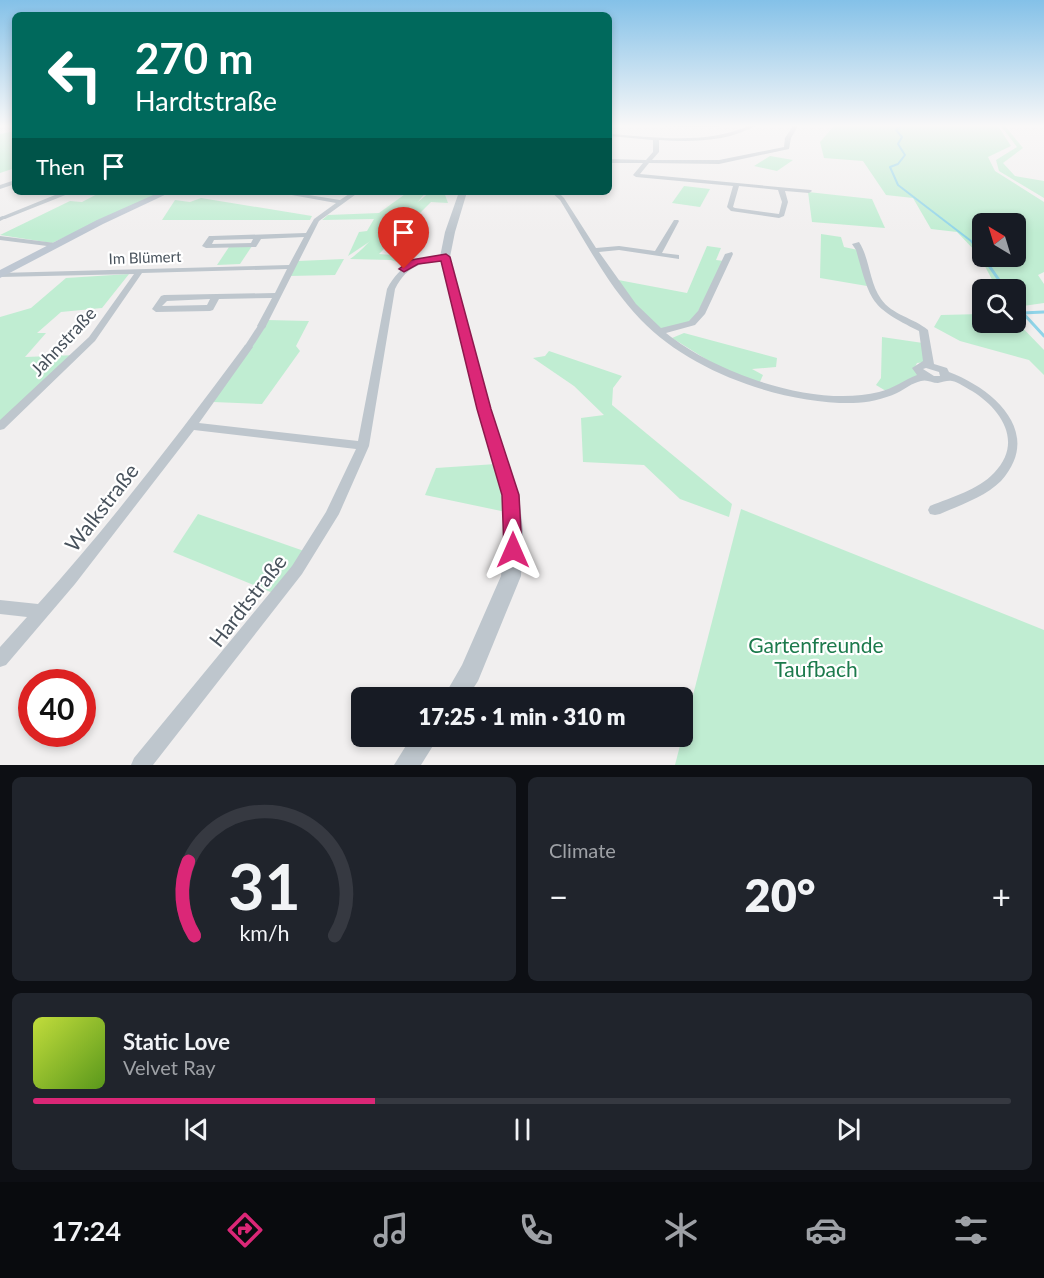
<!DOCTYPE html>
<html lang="en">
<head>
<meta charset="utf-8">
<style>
  body { margin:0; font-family:Lato,sans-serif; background:#20242c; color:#f1f3f6; height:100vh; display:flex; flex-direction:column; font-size:22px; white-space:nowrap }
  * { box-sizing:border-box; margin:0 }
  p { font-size:20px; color:#9ea1a6 }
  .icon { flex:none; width:33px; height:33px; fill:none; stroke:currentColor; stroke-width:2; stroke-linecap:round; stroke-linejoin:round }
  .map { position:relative; height:765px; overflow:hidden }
  .details { display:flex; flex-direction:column; gap:12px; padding:12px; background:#0d0f14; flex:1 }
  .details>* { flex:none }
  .guide { position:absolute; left:12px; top:12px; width:600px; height:183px; border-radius:9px; box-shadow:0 3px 9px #0003; background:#00695c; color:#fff; overflow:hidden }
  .needle { width:39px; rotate:322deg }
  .fabs { position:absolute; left:972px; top:213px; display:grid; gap:12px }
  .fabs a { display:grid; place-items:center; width:54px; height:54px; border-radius:9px; background:#171b24; box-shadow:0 3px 9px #0003; font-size:30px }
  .speed { position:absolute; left:18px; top:669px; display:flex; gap:12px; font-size:30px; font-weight:700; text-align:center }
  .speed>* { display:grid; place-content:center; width:78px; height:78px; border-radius:50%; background:#171b24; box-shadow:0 3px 9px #0003; line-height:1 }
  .speed .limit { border:9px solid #d22; background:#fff; color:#111 }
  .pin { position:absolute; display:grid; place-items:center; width:51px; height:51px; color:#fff; margin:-62px -26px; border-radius:50% 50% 50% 0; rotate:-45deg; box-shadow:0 0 6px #0007 }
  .pin .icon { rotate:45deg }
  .me { position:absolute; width:66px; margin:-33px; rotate:0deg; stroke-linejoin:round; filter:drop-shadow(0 0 4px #0008) }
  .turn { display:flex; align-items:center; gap:21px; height:126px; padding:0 24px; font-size:27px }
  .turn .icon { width:78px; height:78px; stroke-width:2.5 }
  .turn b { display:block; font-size:42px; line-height:51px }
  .then { display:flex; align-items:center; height:57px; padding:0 24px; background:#0003; gap:12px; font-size:22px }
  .big { font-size:45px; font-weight:800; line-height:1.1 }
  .details .tile { flex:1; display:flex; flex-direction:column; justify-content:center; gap:9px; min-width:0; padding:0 21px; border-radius:9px; background:#20242c }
  .details .dial { align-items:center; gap:0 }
  .dial svg { height:156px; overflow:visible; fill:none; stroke:#363941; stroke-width:7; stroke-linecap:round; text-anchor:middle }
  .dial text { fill:#f1f3f6; stroke:none }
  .song { display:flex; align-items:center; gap:18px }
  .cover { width:72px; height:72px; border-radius:9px; background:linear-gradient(135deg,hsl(70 70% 55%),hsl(90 70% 35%)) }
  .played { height:6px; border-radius:3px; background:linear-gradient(90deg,#db2777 35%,#363941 35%) }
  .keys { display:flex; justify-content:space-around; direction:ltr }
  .heat { display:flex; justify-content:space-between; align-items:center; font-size:33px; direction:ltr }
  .details .tiles { flex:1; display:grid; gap:12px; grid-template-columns:1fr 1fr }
  .tile:last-child { grid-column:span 2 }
  .trip { position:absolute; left:351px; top:687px; width:342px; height:60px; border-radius:9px; background:#171b24; box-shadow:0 3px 9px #0003; font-weight:800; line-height:60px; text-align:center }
  .tab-bar { display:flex; height:96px; justify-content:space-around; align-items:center; background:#090b0e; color:#9ea1a6 }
  .tab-bar .icon { width:42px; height:42px }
  .tab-bar .current { color:#db2777 }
  .tab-bar b { font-size:27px; color:#f1f3f6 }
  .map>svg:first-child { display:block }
  .green { fill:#c0edd2; fill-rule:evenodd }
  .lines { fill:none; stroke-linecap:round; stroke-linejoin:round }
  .stream-far1 { stroke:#8fd4e8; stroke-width:2 }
  .stream { stroke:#8fd4e8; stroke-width:3 }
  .pedestrian { fill:#bec6cd; fill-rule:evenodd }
  .minor { fill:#bec6cd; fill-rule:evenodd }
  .tertiary { fill:#bec6cd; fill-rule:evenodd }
  .secondary { fill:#bec7d2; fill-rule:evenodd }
  .route { fill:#db2777; stroke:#8e194d; stroke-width:1.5 }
  .labels { text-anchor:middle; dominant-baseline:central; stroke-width:4.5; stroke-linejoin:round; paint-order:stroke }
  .far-street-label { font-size:15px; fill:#48525c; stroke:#fff }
  .street-label { font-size:18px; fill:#48525c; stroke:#fff }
  .near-street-label { font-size:21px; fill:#48525c; stroke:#fff }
  .near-park-label { font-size:21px; fill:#1c7a4c; stroke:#fff }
</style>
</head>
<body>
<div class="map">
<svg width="1044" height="765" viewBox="0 0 1044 765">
  <rect width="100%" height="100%" fill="#f1efef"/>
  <g class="green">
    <path d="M834,126H998L1011,146L988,157L995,171L1044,202V272L1038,275L1044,284V303L1016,307V290L997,289L979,255L957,232L931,229L913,198L886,195L863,161L824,158L820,142ZM982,224H1016V256H982Z"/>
    <polygon points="1001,126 1005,126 1023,148 1003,163 1015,176 1044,181 1044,198 999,171 996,160 1017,147"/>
    <polygon points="15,131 15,168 0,173 0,134"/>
    <polygon points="770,156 793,160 777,171 754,166"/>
    <polygon points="684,186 710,189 700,207 672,203"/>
    <polygon points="101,192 157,195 52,243 0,235 70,201 82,202"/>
    <polygon points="408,192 426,192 416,204 385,221 372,240 348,256 359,232 367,231 374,219 322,220 328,215 379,213"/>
    <path d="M429,192H444L448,203L431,202L379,254L405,256L414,261L406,265L391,260L350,259C368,246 372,237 387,222C399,209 416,207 429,192Z"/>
    <polygon points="808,192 872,199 885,228 812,222"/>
    <polygon points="201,198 312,216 310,220 162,220 175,200 190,202"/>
    <polygon points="821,234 841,237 844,247 858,250 867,286 820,278"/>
    <polygon points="252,246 240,264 217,265 229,247"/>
    <polygon points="707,246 721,248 716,260 724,261 692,323 659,332 613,279 687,293"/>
    <polygon points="344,259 335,275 289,276 298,261"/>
    <polygon points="129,274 102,308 61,312 37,333 46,333 25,357 78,355 0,426 0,317 31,308 66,278"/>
    <polygon points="982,314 982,322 1016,321 1044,350 1044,375 1029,360 960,341 934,327 941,315"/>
    <polygon points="267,320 309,321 296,346 300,351 262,404 213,402"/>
    <polygon points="684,333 777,358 776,367 752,369 763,375 759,384 717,366 672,338"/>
    <polygon points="882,337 923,343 926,362 917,363 914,369 919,375 886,391 876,385 881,378"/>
    <polygon points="549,351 622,376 613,388 612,405 732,504 729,517 680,499 644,465 583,462 581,418 604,415 574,386 533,358 545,356"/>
    <polygon points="496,464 506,512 425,495 436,468"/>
    <polygon points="741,509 1044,630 1044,765 675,765"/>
    <polygon points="198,514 304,551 273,593 173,552"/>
  </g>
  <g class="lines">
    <polyline class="stream-far1" points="901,126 896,130 902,137 898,144 905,155 898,164 890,167 898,185 971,241 979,252"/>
    <g class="stream">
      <polyline points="978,250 1006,290"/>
      <polyline points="1016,302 1018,305"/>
      <polyline points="1022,312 1044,336"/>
      <polyline points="1022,313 1044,312"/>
    </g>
    <g class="pedestrian">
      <polygon points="35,192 63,193 73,192 5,219 1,219 1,217 55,195 37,193"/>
      <polygon points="259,324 262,324 266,326 251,349 245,349 244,347"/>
    </g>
    <g class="minor">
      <polygon points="658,126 719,126 717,127"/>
      <path d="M748,126H755C727,142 690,142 659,140V152L652,160H719L784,147L785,138L793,126H798L791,138L789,149L719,164L649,163L640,174L811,190L812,191L809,193L785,191L788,202L784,216L779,218L731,211L727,207L733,186L636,177L633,175L643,163H609V159L646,160L653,152V140L609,136V134C654,137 705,145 748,126ZM739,186L778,190L782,202L779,214L735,208L733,207Z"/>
      <polygon points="15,180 15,184 0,189 0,185"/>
      <path d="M275,192H290L340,200L352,192H359L319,221L265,328L262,329L257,326L272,298L219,299L213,310L210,311L156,312L152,309L161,296L164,295L275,293L287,269L142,273L95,341L4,429L0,430V420L89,337L134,274L0,277V273L289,265L304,237L261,239L256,247H253L206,248L202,246L209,236H212L306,233L314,219L336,203ZM253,239L251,243L212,244L214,240ZM210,299L207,305L162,306L167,301Z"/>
      <path d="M551,192H558L564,198L596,248L619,246L655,251L674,220H678L679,221L662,253L679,255V259L619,250L599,252L636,304L661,328L689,321L698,311L725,254L732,252L733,254L705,314L695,325L666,333C717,374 815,408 879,392C893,389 904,380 917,375L912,368L923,361L919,331C869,306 871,302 856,250L852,244L859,242C870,259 869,282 881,299C892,315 914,318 928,330L934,364L947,368L949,372C994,389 1044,433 1001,481C985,497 960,505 940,514L935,515L930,514L928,510L930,506C952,497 978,490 994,473C1024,442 1001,409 972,391C966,388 958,382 952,381C948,380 943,382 938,383C932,383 927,379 921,381C912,383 905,389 897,393C884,399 867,403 853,403C782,404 691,372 641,320C608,286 585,241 560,200ZM926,368L939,372L940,376H934L923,369Z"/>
      <polygon points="3,216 6,218 0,221 0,217"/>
      <polygon points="0,236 55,243 59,245 55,247 0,240"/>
      <path d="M445,255H448V259C422,263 408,264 395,289L369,446L339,514L302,574L153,765H131L134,758L292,566L326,512L356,449L194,430L75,584L6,665L0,667V647L27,617L0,614V600L38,604C112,522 179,434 245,345L248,344L253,347L199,423L358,441L387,289C401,263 417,258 445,255Z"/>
    </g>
    <g class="tertiary">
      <polygon points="459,192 467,192 455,232 450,257 491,409 519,495 523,531 521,576 478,681 467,698 443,698 462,665 501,576 505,531 503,495 477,409 440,257 445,232"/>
      <polygon points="412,736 439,736 421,765 394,765"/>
    </g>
    <polygon class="secondary" points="160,192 171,192 103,224 0,278 0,270 97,220"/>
  </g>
  <linearGradient id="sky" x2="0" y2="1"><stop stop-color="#84c1e8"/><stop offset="0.54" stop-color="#f9f8f8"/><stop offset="1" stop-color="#f9f8f8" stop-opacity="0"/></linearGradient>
  <rect width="1044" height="233" fill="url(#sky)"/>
  <polygon class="route" points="446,254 450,257 491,409 519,495 522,550 520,555 513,557 506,555 504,550 502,495 477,409 441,261 418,264 404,272 399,269 411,260"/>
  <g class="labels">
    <g class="far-street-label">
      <text transform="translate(145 257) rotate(-2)">Im Blümert</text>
    </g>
    <g class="street-label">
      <text transform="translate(63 341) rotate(-47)">Jahnstraße</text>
    </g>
    <g class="near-street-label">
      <text transform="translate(101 507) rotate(-52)">Walkstraße</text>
      <text transform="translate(247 600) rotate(-52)">Hardtstraße</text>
    </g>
    <g class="near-park-label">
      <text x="816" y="644">Gartenfreunde<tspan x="816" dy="24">Taufbach</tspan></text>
    </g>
  </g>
</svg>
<div class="fabs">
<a><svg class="needle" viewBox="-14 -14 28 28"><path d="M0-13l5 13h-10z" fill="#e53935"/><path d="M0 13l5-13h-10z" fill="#9ea1a6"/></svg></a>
<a><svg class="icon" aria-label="search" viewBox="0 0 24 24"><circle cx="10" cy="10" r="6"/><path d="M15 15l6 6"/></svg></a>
</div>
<div class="speed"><div class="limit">40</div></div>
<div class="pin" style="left:404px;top:269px;background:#d93025"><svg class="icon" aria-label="arrive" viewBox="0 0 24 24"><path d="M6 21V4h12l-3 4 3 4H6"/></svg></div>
<svg class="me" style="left:513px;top:550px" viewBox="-20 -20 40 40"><path d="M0-17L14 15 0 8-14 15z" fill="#db2777" stroke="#fff" stroke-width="4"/></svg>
<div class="trip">17:25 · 1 min · 310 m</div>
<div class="guide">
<div class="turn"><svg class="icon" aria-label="left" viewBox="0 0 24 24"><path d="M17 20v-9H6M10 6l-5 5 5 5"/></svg><div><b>270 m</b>Hardtstraße</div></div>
<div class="then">Then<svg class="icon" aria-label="arrive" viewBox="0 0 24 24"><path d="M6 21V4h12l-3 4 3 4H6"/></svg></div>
</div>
</div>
<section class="details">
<div class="tiles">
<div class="tile dial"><svg viewBox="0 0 100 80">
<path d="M14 69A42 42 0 1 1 86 69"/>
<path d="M14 69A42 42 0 0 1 11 31" stroke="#db2777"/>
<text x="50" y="56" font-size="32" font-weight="700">31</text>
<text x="50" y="72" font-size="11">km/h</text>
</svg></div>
<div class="tile"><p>Climate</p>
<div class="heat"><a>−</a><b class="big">20°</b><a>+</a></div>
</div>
<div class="tile">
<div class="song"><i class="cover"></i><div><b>Static Love</b><p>Velvet Ray</p></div></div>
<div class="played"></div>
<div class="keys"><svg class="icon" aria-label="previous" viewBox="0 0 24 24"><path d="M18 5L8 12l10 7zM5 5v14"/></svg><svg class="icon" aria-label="pause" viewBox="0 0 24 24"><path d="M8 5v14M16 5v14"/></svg><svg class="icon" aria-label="next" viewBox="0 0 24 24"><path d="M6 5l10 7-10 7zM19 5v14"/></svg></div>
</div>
</div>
</section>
<nav class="tab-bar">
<b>17:24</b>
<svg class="icon current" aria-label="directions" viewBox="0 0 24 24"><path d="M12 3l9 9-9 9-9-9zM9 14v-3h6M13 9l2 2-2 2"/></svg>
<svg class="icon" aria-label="music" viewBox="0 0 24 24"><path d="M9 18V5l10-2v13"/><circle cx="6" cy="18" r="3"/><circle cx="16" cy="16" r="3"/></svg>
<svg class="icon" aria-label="phone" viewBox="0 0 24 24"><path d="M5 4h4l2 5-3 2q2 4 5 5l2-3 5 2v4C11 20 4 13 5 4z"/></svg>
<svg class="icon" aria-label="climate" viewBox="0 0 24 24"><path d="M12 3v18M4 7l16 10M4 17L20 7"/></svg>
<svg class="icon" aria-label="car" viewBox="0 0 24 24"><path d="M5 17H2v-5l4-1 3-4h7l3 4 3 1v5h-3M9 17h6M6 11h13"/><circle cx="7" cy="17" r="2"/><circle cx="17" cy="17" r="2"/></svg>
<svg class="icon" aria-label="filters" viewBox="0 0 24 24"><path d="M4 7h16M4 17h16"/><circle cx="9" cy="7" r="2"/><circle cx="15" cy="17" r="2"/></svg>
</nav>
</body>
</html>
